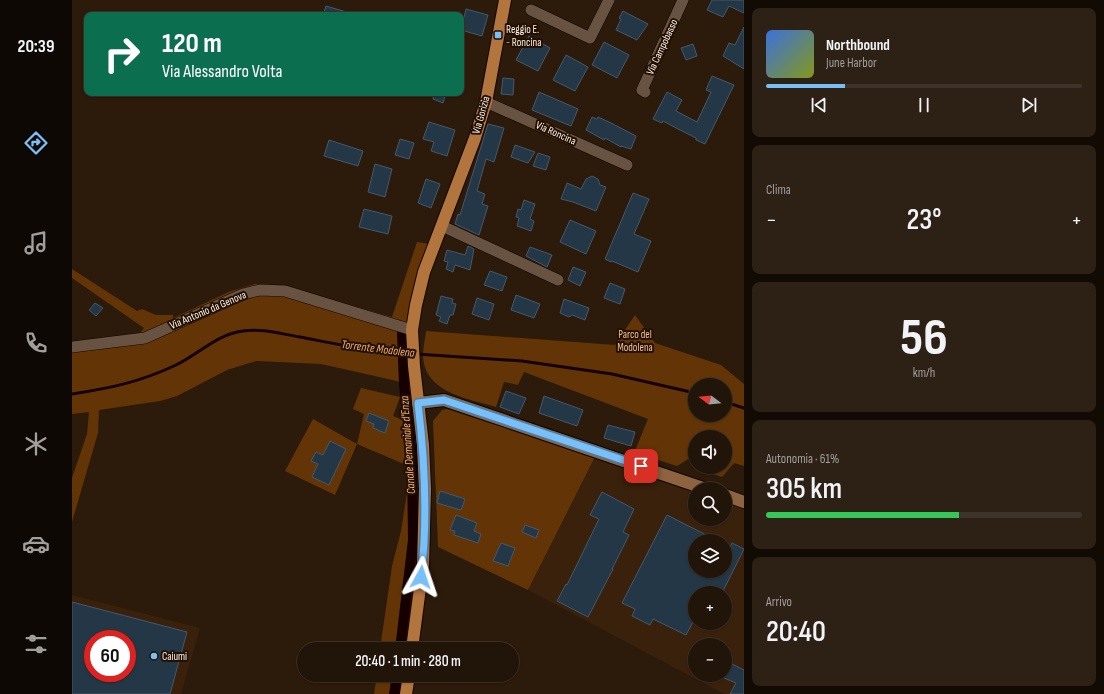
<!DOCTYPE html>
<html lang="it">
<head>
<meta charset="utf-8">
<style>
  body { margin:0; font-family:"Sofia Sans Condensed",sans-serif; background:#2d2116; color:#f1f3f6; height:100vh; display:flex; flex-direction:column; font-size:15px; white-space:nowrap }
  * { box-sizing:border-box; margin:0 }
  p { font-size:13px; color:#a29e9c }
  .icon { flex:none; width:22px; height:22px; fill:none; stroke:currentColor; stroke-width:2; stroke-linecap:round; stroke-linejoin:round }
  .map { position:relative; flex:1; overflow:hidden }
  .drawer { display:flex; flex-direction:column; gap:8px; padding:8px; background:#120b04; width:360px }
  .drawer>* { flex:none }
  .top-card { position:absolute; left:12px; top:12px; width:380px; height:84px; border-radius:8px; box-shadow:0 1px 3px #0004,0 0 0 1px #3e3329; background:#0b6e4f; color:#fff; overflow:hidden }
  .needle { width:26px; rotate:286deg }
  .buttons { position:absolute; left:616px; top:378px; display:grid; gap:8px }
  .buttons a { display:grid; place-items:center; width:44px; height:44px; border-radius:50%; background:#211408; box-shadow:0 1px 3px #0004,0 0 0 1px #3e3329; font-size:20px }
  .speed { position:absolute; left:12px; top:630px; display:flex; gap:8px; font-size:20px; font-weight:700; text-align:center }
  .speed>* { display:grid; place-content:center; width:52px; height:52px; border-radius:50%; background:#211408; box-shadow:0 1px 3px #0004,0 0 0 1px #3e3329; line-height:1 }
  .speed .limit { border:6px solid #d22; background:#fff; color:#111 }
  .pin { position:absolute; display:grid; place-items:center; width:34px; height:34px; color:#fff; margin:-17px; border-radius:8px; box-shadow:0 2px 6px #0006 }
  .me { position:absolute; width:44px; margin:-22px; rotate:5deg; stroke-linejoin:round; filter:drop-shadow(0 0 3px #0008) }
  .turn { display:flex; align-items:center; gap:14px; height:84px; padding:0 12px; font-size:18px }
  .turn .icon { width:52px; height:52px; stroke-width:2.5 }
  .turn b { display:block; font-size:28px; line-height:34px }
  .big { font-size:30px; font-weight:600; line-height:1.1 }
  .drawer .tile { flex:1; display:flex; flex-direction:column; justify-content:center; gap:6px; min-width:0; padding:0 14px; border-radius:8px; background:#2d2116 }
  .drawer .dial { align-items:center; gap:0 }
  .dial b { font-size:52px; line-height:1 }
  .song { display:flex; align-items:center; gap:12px }
  .cover { width:48px; height:48px; border-radius:6px; background:linear-gradient(135deg,hsl(220 70% 55%),hsl(70 70% 35%)) }
  .played { height:4px; border-radius:2px; background:linear-gradient(90deg,#79bff8 25%,#3e3329 25%) }
  .keys { display:flex; justify-content:space-around; direction:ltr }
  .heat { display:flex; justify-content:space-between; align-items:center; font-size:22px; direction:ltr }
  .charge { height:6px; border-radius:3px; background:linear-gradient(90deg,#34c759 61%,#3e3329 0) }
  .trip { position:absolute; left:225px; top:642px; width:222px; height:40px; border-radius:20px; background:#211408; box-shadow:0 1px 3px #0004,0 0 0 1px #3e3329; font-weight:600; line-height:40px; text-align:center }
  main { display:flex; flex:1; min-height:0 }
  .menu { display:flex; flex-direction:column; width:72px; justify-content:space-around; align-items:center; background:#0d0803; color:#a29e9c }
  .menu .icon { width:28px; height:28px }
  .menu .on { color:#79bff8 }
  .menu b { font-size:18px; color:#f1f3f6 }
  .map>svg:first-child { display:block }
  .built { fill:#39210c; fill-rule:evenodd }
  .green { fill:#633506; fill-rule:evenodd }
  .lines { fill:none; stroke-linecap:round; stroke-linejoin:round }
  .stream { stroke:#160000; stroke-width:3 }
  .canal { stroke:#160000; stroke-width:10 }
  .building { fill:#233747; stroke:#44596b; fill-rule:evenodd }
  .street-casing { stroke:#140500; stroke-width:12 }
  .secondary-casing { stroke:#140500; stroke-width:14 }
  .primary-casing { stroke:#140500; stroke-width:14 }
  .street { stroke:#685342; stroke-width:11 }
  .secondary { stroke:#8d643f; stroke-width:12 }
  .primary { stroke:#b2753d; stroke-width:12 }
  .route-casing { stroke:#4f7ca1; stroke-width:10 }
  .route { stroke:#79bff8; stroke-width:7 }
  .poi-dot { fill:#79bff8; stroke:#221103; stroke-width:1.5 }
  .labels { text-anchor:middle; dominant-baseline:central; stroke-width:4; stroke-linejoin:round; paint-order:stroke }
  .poi-label { font-size:11px; fill:#fbeee4; stroke:#221103; text-anchor:start }
  .street-label { font-size:11px; fill:#fbeee4; stroke:#221103 }
  .park-label { font-size:11px; fill:#f5be93; stroke:#221103 }
  .water-label { font-size:12px; font-style:italic; fill:#f6ae72; stroke:#221103 }
</style>
</head>
<body>
<main>
<nav class="menu">
<b>20:39</b>
<svg class="icon on" aria-label="directions" viewBox="0 0 24 24"><path d="M12 3l9 9-9 9-9-9zM9 14v-3h6M13 9l2 2-2 2"/></svg>
<svg class="icon" aria-label="music" viewBox="0 0 24 24"><path d="M9 18V5l10-2v13"/><circle cx="6" cy="18" r="3"/><circle cx="16" cy="16" r="3"/></svg>
<svg class="icon" aria-label="phone" viewBox="0 0 24 24"><path d="M5 4h4l2 5-3 2q2 4 5 5l2-3 5 2v4C11 20 4 13 5 4z"/></svg>
<svg class="icon" aria-label="climate" viewBox="0 0 24 24"><path d="M12 3v18M4 7l16 10M4 17L20 7"/></svg>
<svg class="icon" aria-label="car" viewBox="0 0 24 24"><path d="M5 17H2v-5l4-1 3-4h7l3 4 3 1v5h-3M9 17h6M6 11h13"/><circle cx="7" cy="17" r="2"/><circle cx="17" cy="17" r="2"/></svg>
<svg class="icon" aria-label="filters" viewBox="0 0 24 24"><path d="M4 7h16M4 17h16"/><circle cx="9" cy="7" r="2"/><circle cx="15" cy="17" r="2"/></svg>
</nav>
<div class="map">
<svg width="672" height="694" viewBox="0 0 672 694">
  <rect width="100%" height="100%" fill="#2c1a0a"/>
  <g class="built">
    <path d="M526,452L623,489V519H653V493L672,500V694H652L456,590ZM623,541H653V571H623ZM623,593H653V623H623ZM623,645H653V675H623Z"/>
    <path d="M0,595L128,628L109,694H0ZM21,639H55V673H21Z"/>
  </g>
  <g class="green">
    <polygon points="345,242 357,244 335,329 334,344 338,384 343,569 332,649 308,649 320,566 329,531 339,467 285,444 263,495 213,471 241,419 285,444 292,414 281,409 289,388 328,397 321,416 335,422 332,385 325,381 249,364 184,361 155,370 105,396 88,401 27,410 26,433 0,522 0,478 15,434 17,412 0,414 0,347 63,339 72,328 0,278 0,269 65,311 70,309 84,315 101,315 101,318 159,291 183,284 193,284 223,289 320,317"/>
    <path d="M563,315L583,343L649,365L672,384V466L662,463L650,477L638,473L634,467H653V437H623V455L605,466L583,459L560,458L576,419L452,372L446,385L432,382L424,407C395,398 353,393 351,356C351,348 353,339 354,331L543,345ZM623,385H653V415H623Z"/>
    <polygon points="375,409 523,457 456,590 366,547 361,421 370,410"/>
    <polygon points="305,675 328,675 326,694 302,694"/>
  </g>
  <g class="lines">
    <g class="stream">
      <polyline points="344,354 450,361 540,374 623,393"/>
      <path d="M0,394C39,388 68,382 104,365C127,354 145,334 171,331C190,328 209,334 228,337C265,344 301,352 339,354"/>
      <polyline points="653,402 672,408"/>
    </g>
    <g class="canal">
      <polyline points="328,649 341,540 340,457 332,385 330,332"/>
      <polyline points="322,694 325,675"/>
    </g>
  </g>
  <g class="building">
    <polygon points="640,0 672,0 672,13 657,6 651,17 635,10"/>
    <polygon points="254,6 278,13 278,15 251,15"/>
    <polygon points="394,9 416,15 410,36 389,30"/>
    <polygon points="551,11 576,24 565,40 544,30 549,19 547,18"/>
    <polygon points="672,27 672,69 651,56 657,43 663,45"/>
    <polygon points="457,36 478,48 466,71 444,60"/>
    <polygon points="532,42 557,55 545,78 520,65"/>
    <polygon points="621,44 625,56 614,60 609,48"/>
    <polygon points="494,55 516,67 503,91 481,80"/>
    <polygon points="640,76 662,85 633,144 624,140 624,138 606,129 591,121 590,123 581,119 595,92 610,100 604,111 625,122 639,92 634,90"/>
    <polygon points="431,78 442,79 441,95 429,94"/>
    <polygon points="467,92 506,109 499,126 460,110"/>
    <polygon points="362,93 374,93 371,103 361,99"/>
    <polygon points="520,117 525,119 526,117 539,123 564,136 559,149 549,146 549,147 533,138 532,140 514,130"/>
    <polygon points="357,122 383,130 375,156 359,151 362,142 351,139"/>
    <polygon points="416,124 432,128 422,162 414,159 405,191 413,194 410,204 416,206 407,235 383,224 386,214 388,215"/>
    <polygon points="328,139 342,143 337,159 323,155"/>
    <polygon points="257,140 291,151 286,166 252,156"/>
    <polygon points="443,145 463,152 456,163 439,157"/>
    <polygon points="466,153 478,157 474,170 461,166"/>
    <polygon points="303,164 320,169 313,197 296,192"/>
    <polygon points="520,176 526,179 528,185 534,187 524,211 501,202 489,199 495,183 509,189 514,179"/>
    <polygon points="354,179 368,184 359,208 346,203"/>
    <polygon points="561,193 577,199 562,234 579,241 566,272 540,261 539,262 533,259"/>
    <polygon points="452,200 463,204 458,219 462,221 459,231 445,226 447,218 444,217 446,209 449,210"/>
    <polygon points="292,209 320,216 316,234 287,227"/>
    <polygon points="498,220 524,231 514,254 488,242"/>
    <polygon points="396,246 402,249 398,270 383,265 381,272 374,269 376,262 372,261 375,250 393,255"/>
    <polygon points="458,247 480,255 475,267 454,256"/>
    <polygon points="501,267 514,272 508,286 496,280"/>
    <polygon points="418,271 435,277 430,291 412,285"/>
    <polygon points="538,283 553,289 548,304 532,298"/>
    <polygon points="444,295 468,304 462,318 439,310"/>
    <polygon points="369,296 381,299 380,303 384,304 381,315 378,315 375,324 367,321 369,317 364,315"/>
    <polygon points="405,298 422,304 417,320 400,314"/>
    <polygon points="492,299 517,308 513,320 500,315 497,317 488,313"/>
    <polygon points="23,303 31,308 24,316 17,310"/>
    <polygon points="434,391 454,398 447,414 428,407"/>
    <polygon points="472,396 511,410 505,426 467,413"/>
    <polygon points="297,413 317,421 313,433 301,428 302,424 294,421"/>
    <polygon points="536,425 563,432 559,446 532,438"/>
    <polygon points="258,441 274,449 257,485 240,477 246,464 239,461 244,452 251,455"/>
    <polygon points="368,491 393,499 389,510 365,503"/>
    <polygon points="530,492 562,509 551,532 557,535 540,569 541,569 516,617 485,601 494,584 495,585 527,519 518,515"/>
    <polygon points="384,515 405,523 402,531 409,534 406,543 382,535 383,531 378,530"/>
    <polygon points="595,515 646,541 623,541 623,571 653,571 653,545 658,547 660,543 672,549 650,593 623,593 623,618 614,635 581,619 578,625 560,616 563,609 550,603"/>
    <polygon points="453,525 467,530 464,538 450,532"/>
    <polygon points="429,543 443,548 436,566 421,561"/>
    <path d="M0,602L115,632L98,694H0ZM21,639H55V673H21Z"/>
    <polygon points="660,664 672,670 672,694 658,694 664,683 652,678"/>
  </g>
  <g class="lines">
    <defs>
      <g id="street">
        <polyline points="459,10 518,38 537,0"/>
        <polyline points="573,92 570,90 611,0"/>
        <polyline points="414,102 555,165"/>
        <polyline points="370,226 486,280"/>
        <polyline points="0,347 73,338 171,294 188,290 213,291 340,330"/>
      </g>
      <g id="secondary">
        <polyline points="346,403 372,400 634,489"/>
        <polyline points="653,495 672,502"/>
      </g>
      <g id="primary">
        <polyline points="340,649 351,565 353,489 351,445 342,366 340,330 344,305 352,272 403,138 414,102 433,0"/>
        <polyline points="334,694 337,675"/>
      </g>
    </defs>
    <use href="#street" class="street-casing"/>
    <use href="#secondary" class="secondary-casing"/>
    <use href="#primary" class="primary-casing"/>
    <use href="#street" class="street"/>
    <use href="#secondary" class="secondary"/>
    <use href="#primary" class="primary"/>
  </g>
  <g class="lines">
    <defs>
      <path id="route" d="M349,577C356,519 353,461 346,403L372,400L569,466"/>
    </defs>
    <use href="#route" class="route-casing"/>
    <use href="#route" class="route"/>
  </g>
  <g class="poi-dot">
    <rect x="422" y="31" width="8" height="8" rx="2"/>
    <circle cx="82" cy="656" r="4"/>
  </g>
  <g class="labels">
    <g class="poi-label">
      <text x="434" y="29">Reggio E.<tspan x="434" dy="13">- Roncina</tspan></text>
      <text x="90" y="656">Caiumi</text>
    </g>
    <g class="street-label">
      <text transform="translate(590 47) rotate(-65)">Via Campobasso</text>
      <text transform="translate(409 115) rotate(-74)">Via Gorizia</text>
      <text transform="translate(484 133) rotate(24)">Via Roncina</text>
      <text transform="translate(136 310) rotate(-23)">Via Antonio da Genova</text>
    </g>
    <g class="park-label">
      <text x="563" y="334">Parco del<tspan x="563" dy="13">Modolena</tspan></text>
    </g>
    <g class="water-label">
      <text transform="translate(306 349) rotate(7)">Torrente Modolena</text>
      <text transform="translate(336 445) rotate(-94)">Canale Demaniale d'Enza</text>
    </g>
  </g>
</svg>
<div class="buttons">
<a><svg class="needle" viewBox="-14 -14 28 28"><path d="M0-13l5 13h-10z" fill="#e53935"/><path d="M0 13l5-13h-10z" fill="#a29e9c"/></svg></a>
<a><svg class="icon" aria-label="sound" viewBox="0 0 24 24"><path d="M4 9h4l5-4v14l-5-4H4zM17 9q2 3 0 6"/></svg></a>
<a><svg class="icon" aria-label="search" viewBox="0 0 24 24"><circle cx="10" cy="10" r="6"/><path d="M15 15l6 6"/></svg></a>
<a><svg class="icon" aria-label="layers" viewBox="0 0 24 24"><path d="M12 4l9 5-9 5-9-5zM3 14l9 5 9-5"/></svg></a>
<a>+</a>
<a>−</a>
</div>
<div class="speed"><div class="limit">60</div></div>
<div class="pin" style="left:569px;top:466px;background:#d93025"><svg class="icon" aria-label="arrive" viewBox="0 0 24 24"><path d="M6 21V4h12l-3 4 3 4H6"/></svg></div>
<svg class="me" style="left:349px;top:577px" viewBox="-20 -20 40 40"><path d="M0-17L14 15 0 8-14 15z" fill="#79bff8" stroke="#fff" stroke-width="4"/></svg>
<div class="trip">20:40 · 1 min · 280 m</div>
<div class="top-card">
<div class="turn"><svg class="icon" aria-label="right" viewBox="0 0 24 24"><path d="M7 20v-9h11M14 6l5 5-5 5"/></svg><div><b>120 m</b>Via Alessandro Volta</div></div>
</div>
</div>
<section class="drawer">
<div class="tile">
<div class="song"><i class="cover"></i><div><b>Northbound</b><p>June Harbor</p></div></div>
<div class="played"></div>
<div class="keys"><svg class="icon" aria-label="previous" viewBox="0 0 24 24"><path d="M18 5L8 12l10 7zM5 5v14"/></svg><svg class="icon" aria-label="pause" viewBox="0 0 24 24"><path d="M8 5v14M16 5v14"/></svg><svg class="icon" aria-label="next" viewBox="0 0 24 24"><path d="M6 5l10 7-10 7zM19 5v14"/></svg></div>
</div>
<div class="tile"><p>Clima</p>
<div class="heat"><a>−</a><b class="big">23°</b><a>+</a></div>
</div>
<div class="tile dial"><b>56</b><p>km/h</p></div>
<div class="tile"><p>Autonomia · 61%</p><b class="big">305 km</b><div class="charge"></div></div>
<div class="tile"><p>Arrivo</p><b class="big">20:40</b></div>
</section>
</main>
</body>
</html>
